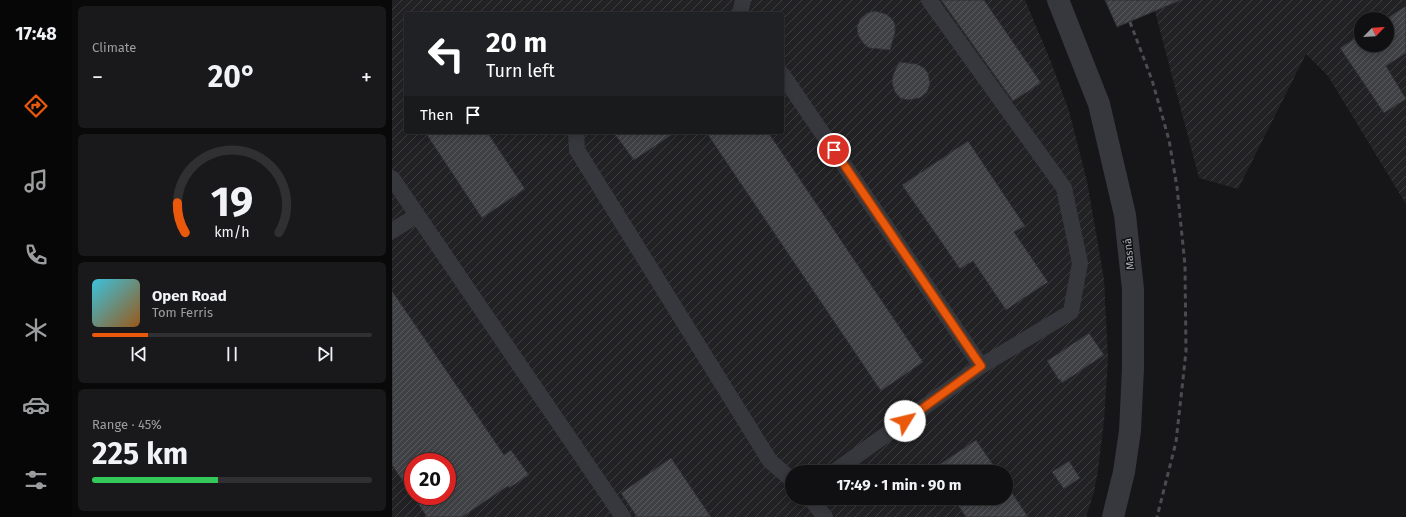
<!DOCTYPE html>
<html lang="en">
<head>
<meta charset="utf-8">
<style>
  body { margin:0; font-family:"Fira Sans",sans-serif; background:#19191b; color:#f1f3f6; height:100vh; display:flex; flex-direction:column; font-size:15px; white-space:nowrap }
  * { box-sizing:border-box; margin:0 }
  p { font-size:13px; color:#9c9d9f }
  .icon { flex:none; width:22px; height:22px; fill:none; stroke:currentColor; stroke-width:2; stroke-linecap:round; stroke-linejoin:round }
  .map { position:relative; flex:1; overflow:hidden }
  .drawer { display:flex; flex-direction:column; gap:6px; padding:6px; background:#09090a; width:320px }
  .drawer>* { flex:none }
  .hud { position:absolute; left:12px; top:12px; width:380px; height:122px; border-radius:4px; box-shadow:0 2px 10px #0003,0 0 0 1px #303032; background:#202124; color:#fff; overflow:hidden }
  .needle { width:26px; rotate:65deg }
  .fabs { position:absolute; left:962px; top:12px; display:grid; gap:8px }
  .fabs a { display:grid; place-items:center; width:40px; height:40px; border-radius:50%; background:#101012; box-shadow:0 2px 10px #0003,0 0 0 1px #303032; font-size:20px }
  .speed { position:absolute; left:12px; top:453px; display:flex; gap:8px; font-size:20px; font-weight:700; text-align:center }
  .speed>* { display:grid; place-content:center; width:52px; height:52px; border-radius:50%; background:#101012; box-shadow:0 2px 10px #0003,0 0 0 1px #303032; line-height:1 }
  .speed .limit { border:6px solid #d22; background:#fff; color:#111 }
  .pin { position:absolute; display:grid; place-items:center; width:34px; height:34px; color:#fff; margin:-17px; border:2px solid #fff; border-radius:50%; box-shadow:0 1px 4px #0007 }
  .me { position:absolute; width:44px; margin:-22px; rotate:54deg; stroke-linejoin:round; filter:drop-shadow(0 0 3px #0008) }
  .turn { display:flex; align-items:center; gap:14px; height:84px; padding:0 16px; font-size:18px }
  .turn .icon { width:52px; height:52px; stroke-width:2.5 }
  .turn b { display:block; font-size:28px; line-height:34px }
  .then { display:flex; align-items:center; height:38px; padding:0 16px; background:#0003; gap:8px; font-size:15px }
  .big { font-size:30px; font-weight:700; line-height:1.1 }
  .drawer .tile { flex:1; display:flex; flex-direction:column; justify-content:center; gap:6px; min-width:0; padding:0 14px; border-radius:6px; background:#19191b }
  .drawer .dial { align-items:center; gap:0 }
  .dial svg { height:104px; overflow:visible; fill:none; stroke:#303032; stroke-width:7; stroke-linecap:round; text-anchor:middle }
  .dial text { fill:#f1f3f6; stroke:none }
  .song { display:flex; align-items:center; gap:12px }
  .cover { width:48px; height:48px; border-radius:6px; background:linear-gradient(135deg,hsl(190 70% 55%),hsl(30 70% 35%)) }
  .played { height:4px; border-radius:2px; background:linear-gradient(90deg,#ea580c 20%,#303032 20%) }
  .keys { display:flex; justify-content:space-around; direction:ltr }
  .heat { display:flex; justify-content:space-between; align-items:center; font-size:22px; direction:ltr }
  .charge { height:6px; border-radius:3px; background:linear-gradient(90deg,#34c759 45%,#303032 0) }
  .trip { position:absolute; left:393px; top:465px; width:228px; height:40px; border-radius:20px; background:#101012; box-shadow:0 2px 10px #0003,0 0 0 1px #303032; font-weight:700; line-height:40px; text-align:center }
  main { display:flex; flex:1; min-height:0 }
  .dock { display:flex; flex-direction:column; width:72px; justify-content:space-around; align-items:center; background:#060607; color:#9c9d9f }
  .dock .icon { width:28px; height:28px }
  .dock .selected { color:#ea580c }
  .dock b { font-size:18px; color:#f1f3f6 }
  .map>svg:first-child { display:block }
  .industrial { fill:url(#industrial-furrows); fill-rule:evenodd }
  .building { fill:url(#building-hatch); stroke:#303034; fill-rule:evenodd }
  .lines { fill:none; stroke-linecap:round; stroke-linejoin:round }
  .service { stroke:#37383d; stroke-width:16 }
  .minor { stroke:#37383d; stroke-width:22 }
  .rail { stroke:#4a4c52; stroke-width:3; stroke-dasharray:5 4; stroke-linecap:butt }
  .route-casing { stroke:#983908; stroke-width:10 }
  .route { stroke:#ea580c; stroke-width:7 }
  .labels { text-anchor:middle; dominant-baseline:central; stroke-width:3; stroke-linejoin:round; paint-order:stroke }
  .street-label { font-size:11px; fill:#a8adb8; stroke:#111113 }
</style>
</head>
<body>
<main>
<nav class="dock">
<b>17:48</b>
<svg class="icon selected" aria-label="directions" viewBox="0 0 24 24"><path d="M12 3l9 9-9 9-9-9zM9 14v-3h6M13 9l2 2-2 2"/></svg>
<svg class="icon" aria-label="music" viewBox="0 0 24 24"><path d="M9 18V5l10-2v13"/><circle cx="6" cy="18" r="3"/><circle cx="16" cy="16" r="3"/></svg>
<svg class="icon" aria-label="phone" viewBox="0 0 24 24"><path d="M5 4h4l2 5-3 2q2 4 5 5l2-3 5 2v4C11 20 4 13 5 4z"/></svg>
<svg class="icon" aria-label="climate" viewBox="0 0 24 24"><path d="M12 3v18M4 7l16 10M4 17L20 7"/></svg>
<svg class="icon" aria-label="car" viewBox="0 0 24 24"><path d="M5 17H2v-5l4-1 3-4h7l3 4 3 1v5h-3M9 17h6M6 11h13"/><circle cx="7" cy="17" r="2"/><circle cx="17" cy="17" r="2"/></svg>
<svg class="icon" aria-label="filters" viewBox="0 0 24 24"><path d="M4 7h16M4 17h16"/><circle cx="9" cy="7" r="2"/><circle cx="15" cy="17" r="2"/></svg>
</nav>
<section class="drawer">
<div class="tile"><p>Climate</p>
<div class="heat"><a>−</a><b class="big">20°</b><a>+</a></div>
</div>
<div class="tile dial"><svg viewBox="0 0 100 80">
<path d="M14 69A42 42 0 1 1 86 69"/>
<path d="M14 69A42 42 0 0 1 8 46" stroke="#ea580c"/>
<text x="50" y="56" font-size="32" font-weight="700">19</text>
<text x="50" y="72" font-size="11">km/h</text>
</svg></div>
<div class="tile">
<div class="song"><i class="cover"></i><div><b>Open Road</b><p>Tom Ferris</p></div></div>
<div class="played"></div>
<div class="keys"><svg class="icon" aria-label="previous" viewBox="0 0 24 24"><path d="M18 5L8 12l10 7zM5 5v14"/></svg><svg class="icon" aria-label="pause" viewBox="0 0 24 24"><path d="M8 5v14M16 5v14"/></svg><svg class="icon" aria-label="next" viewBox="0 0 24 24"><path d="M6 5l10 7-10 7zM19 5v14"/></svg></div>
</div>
<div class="tile"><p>Range · 45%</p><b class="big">225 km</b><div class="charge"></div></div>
</section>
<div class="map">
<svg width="1014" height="517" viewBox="0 0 1014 517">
  <defs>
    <pattern id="industrial-furrows" width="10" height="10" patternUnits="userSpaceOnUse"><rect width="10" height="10" fill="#222225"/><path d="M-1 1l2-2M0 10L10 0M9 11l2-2" fill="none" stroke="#3f3f43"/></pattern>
    <pattern id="building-hatch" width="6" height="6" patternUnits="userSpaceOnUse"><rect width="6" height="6" fill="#404145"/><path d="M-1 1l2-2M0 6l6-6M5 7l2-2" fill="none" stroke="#595a5e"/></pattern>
  </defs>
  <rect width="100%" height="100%" fill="#161618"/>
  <g class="industrial">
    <path d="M0,0H633L659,62L677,111L695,181L712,279L716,359L712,421L706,470L702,492L694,517H0ZM14,14H390V132H14ZM21,462H55V496H21ZM400,472H614V498H400Z"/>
    <path d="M760,0H1014V204L936,76L914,54L846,189L807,178ZM969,19H995V45H969Z"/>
  </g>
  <g class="building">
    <polygon points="549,0 592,0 649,83 621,101"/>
    <polygon points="713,0 789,0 725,27"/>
    <polygon points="1014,6 1014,53 994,66 1014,99 992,113 948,48 969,35 969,45 995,45 994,19"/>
    <polygon points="483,11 494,14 500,19 503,24 503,33 498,50 477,48 471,43 466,35 465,27 468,19 475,13"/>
    <polygon points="507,62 525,64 532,68 536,73 538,84 535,92 528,98 516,100 508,98 503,92 500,83 501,75"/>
    <polygon points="33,132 95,132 133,189 90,218"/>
    <polygon points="221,132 284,132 242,160"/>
    <polygon points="314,132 376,132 531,362 489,391"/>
    <polygon points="576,141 633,226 622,232 656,282 614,310 581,261 568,269 510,185"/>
    <path d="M0,291L112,455L119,450L137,475L117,488L116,486L70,517H35L0,465ZM21,462H55V496H21Z"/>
    <polygon points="697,333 712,355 670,383 668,379 667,380 655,361"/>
    <polygon points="584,440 606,472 543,472 541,469"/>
    <polygon points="279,458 319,517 245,517 229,493"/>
    <polygon points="677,461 688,478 672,489 660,472"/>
    <polygon points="614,484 636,517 574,517 561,498 614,498"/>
  </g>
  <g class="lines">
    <g class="service">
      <polyline points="348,14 351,0"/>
      <polyline points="390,74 589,366"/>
      <polyline points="184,132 185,150 378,461 400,480"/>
      <polyline points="0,178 231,517"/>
      <polyline points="0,231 24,216"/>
      <polyline points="442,472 589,366 679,312 688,263 672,188 537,0"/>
      <polyline points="418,498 433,517"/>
    </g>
    <polyline class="minor" points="666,0 707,104 733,215 741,289 741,368 738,431 732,472 721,517"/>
    <polyline class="rail" points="738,22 760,80 777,140 785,187 793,265 794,352 784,442 765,517"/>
  </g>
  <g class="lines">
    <defs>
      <polyline id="route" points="442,150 589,366 513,421"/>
    </defs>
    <use href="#route" class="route-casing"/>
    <use href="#route" class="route"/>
  </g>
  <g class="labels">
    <g class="street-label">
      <text transform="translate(737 254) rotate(-96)">Masná</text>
    </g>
  </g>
</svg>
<div class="fabs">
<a><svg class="needle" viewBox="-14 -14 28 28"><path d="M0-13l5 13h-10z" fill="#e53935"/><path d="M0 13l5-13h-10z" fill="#9c9d9f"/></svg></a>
</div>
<div class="speed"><div class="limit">20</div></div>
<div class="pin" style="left:442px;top:150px;background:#d93025"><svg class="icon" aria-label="arrive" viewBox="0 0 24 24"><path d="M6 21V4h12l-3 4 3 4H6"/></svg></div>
<svg class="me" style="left:513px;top:421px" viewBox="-20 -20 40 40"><circle r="19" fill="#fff"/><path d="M0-13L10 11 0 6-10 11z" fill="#ea580c"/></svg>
<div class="trip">17:49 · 1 min · 90 m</div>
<div class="hud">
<div class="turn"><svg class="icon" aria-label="left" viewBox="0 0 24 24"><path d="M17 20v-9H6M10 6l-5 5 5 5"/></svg><div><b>20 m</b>Turn left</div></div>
<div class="then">Then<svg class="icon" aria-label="arrive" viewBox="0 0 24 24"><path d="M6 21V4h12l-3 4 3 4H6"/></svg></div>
</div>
</div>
</main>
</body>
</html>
